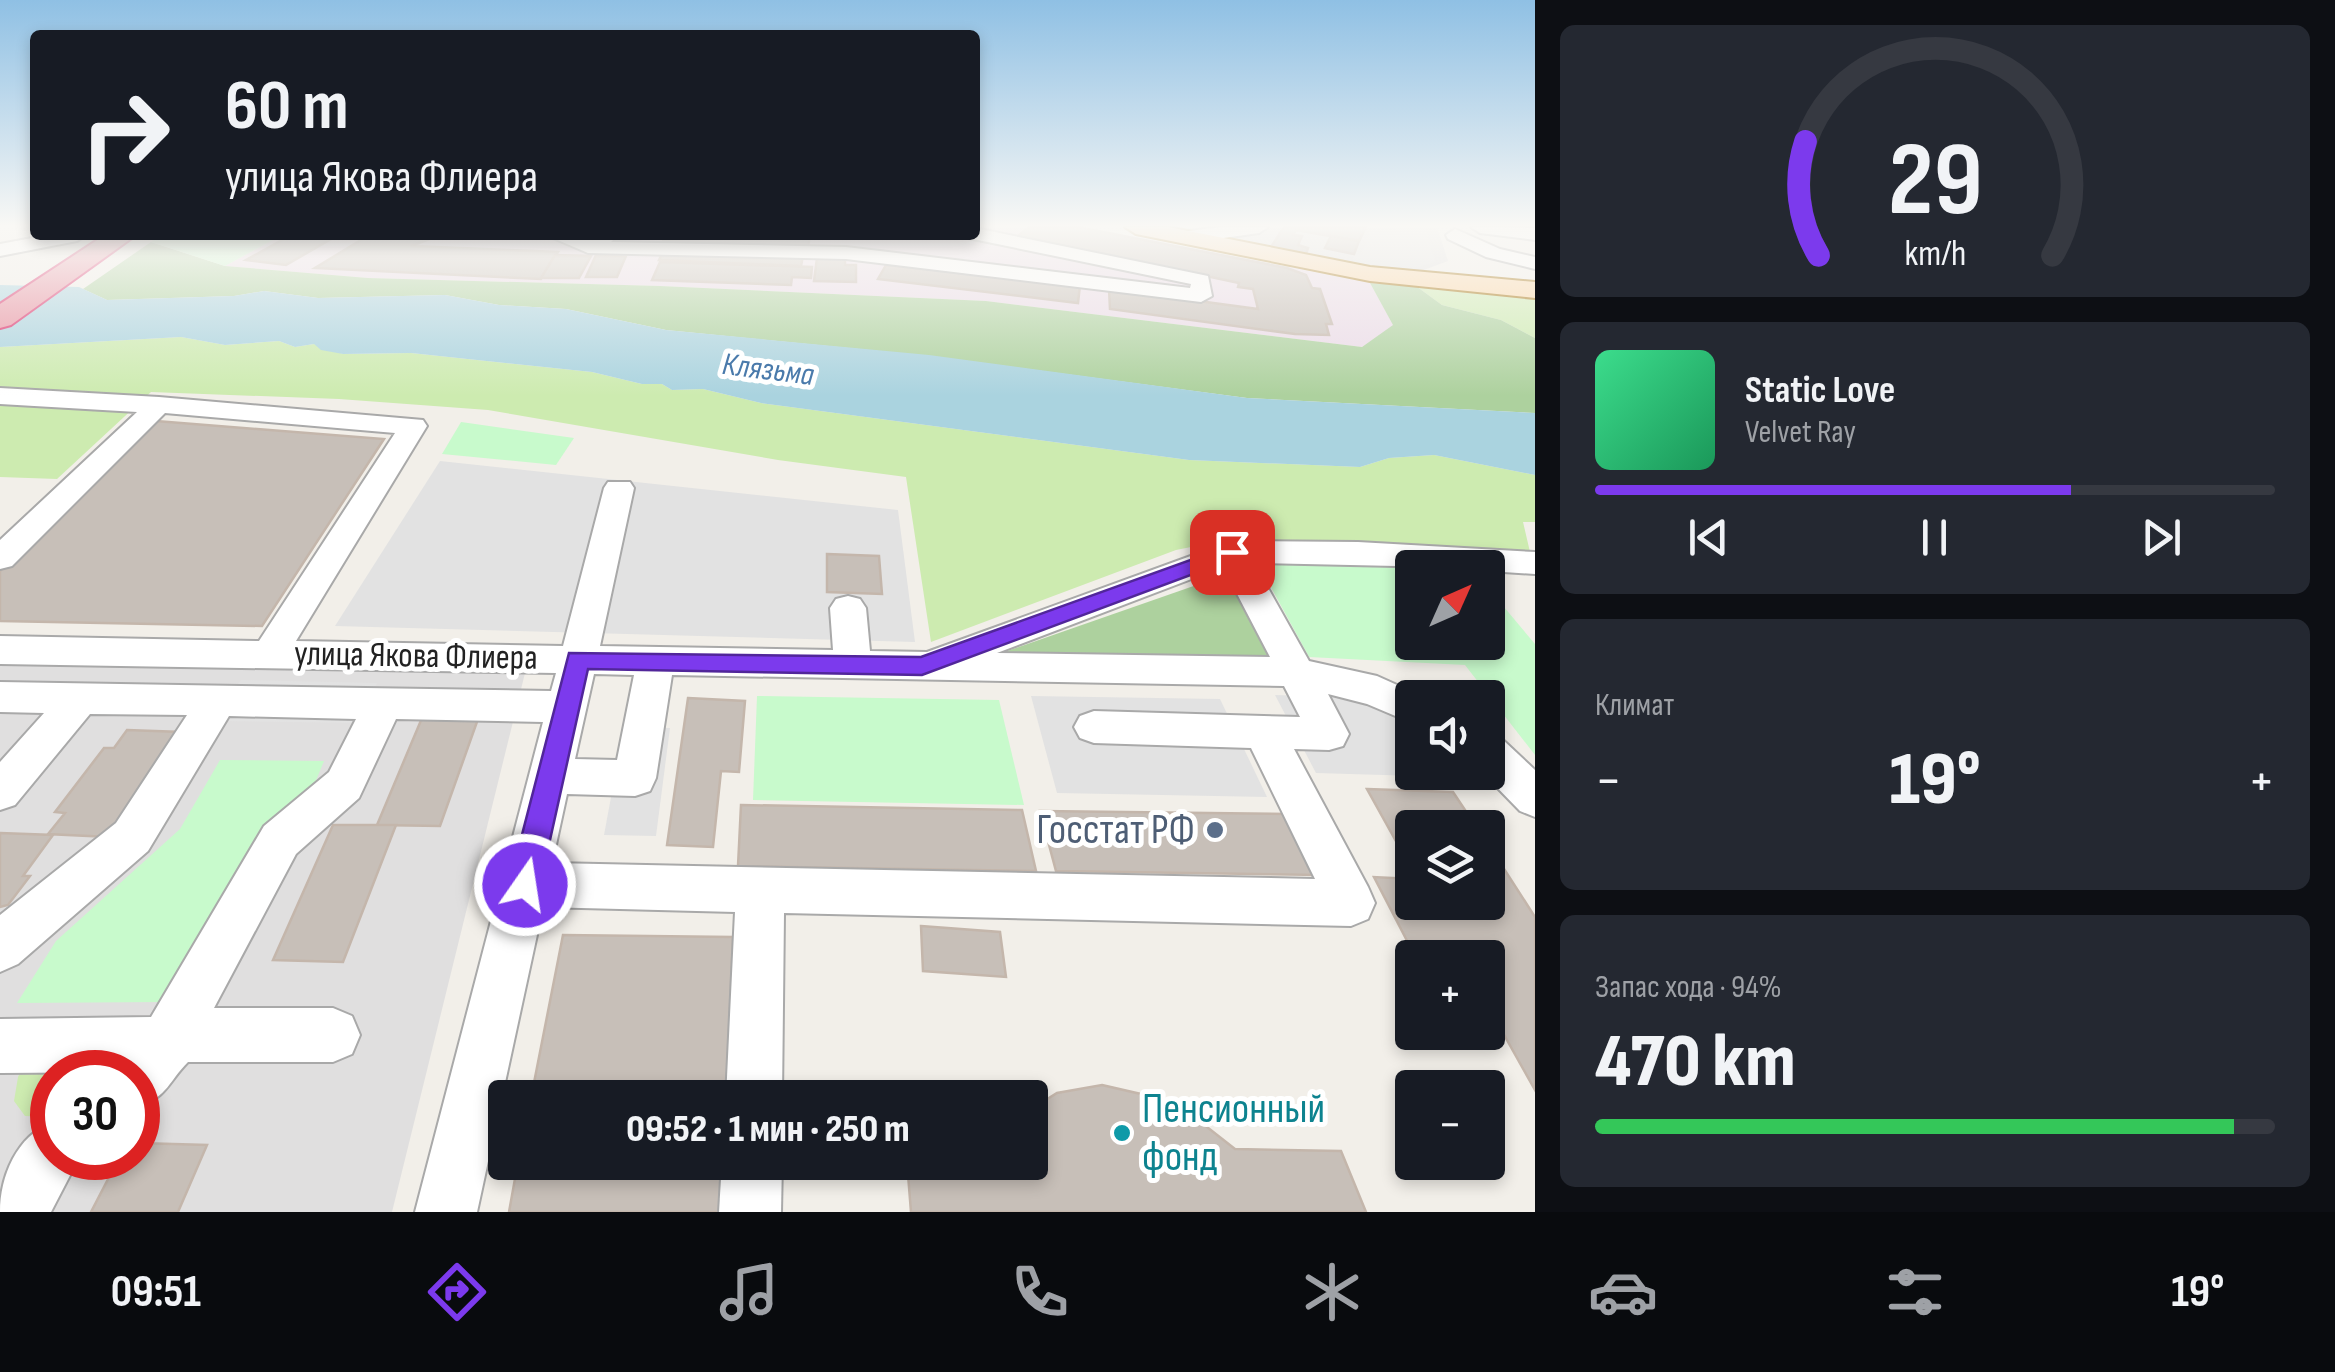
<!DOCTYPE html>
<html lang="ru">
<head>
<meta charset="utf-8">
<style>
  body { margin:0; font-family:"Sofia Sans Condensed",sans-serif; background:#242831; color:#f1f3f6; height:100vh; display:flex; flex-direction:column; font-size:38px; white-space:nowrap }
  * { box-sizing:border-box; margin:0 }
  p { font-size:32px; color:#9ea1a6 }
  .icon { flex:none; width:55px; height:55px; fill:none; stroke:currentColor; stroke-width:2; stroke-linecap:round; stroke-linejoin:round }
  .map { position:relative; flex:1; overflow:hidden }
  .sheet { display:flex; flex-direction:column; gap:25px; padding:25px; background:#0d0f14; width:800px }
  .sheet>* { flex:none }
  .banner { position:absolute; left:30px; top:30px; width:950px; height:210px; border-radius:10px; box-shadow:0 5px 15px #0003; background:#171b24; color:#f1f3f6; overflow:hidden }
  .needle { width:65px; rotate:45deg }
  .tools { position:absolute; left:1395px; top:550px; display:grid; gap:20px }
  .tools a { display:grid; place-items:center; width:110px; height:110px; border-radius:10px; background:#171b24; box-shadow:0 5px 15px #0003; font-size:50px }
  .speed { position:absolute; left:30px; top:1050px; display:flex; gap:20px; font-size:50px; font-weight:700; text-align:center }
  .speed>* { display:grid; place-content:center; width:130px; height:130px; border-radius:50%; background:#171b24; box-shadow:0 5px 15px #0003; line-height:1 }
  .speed .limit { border:15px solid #d22; background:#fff; color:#111 }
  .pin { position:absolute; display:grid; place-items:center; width:85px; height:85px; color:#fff; margin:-42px; border-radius:20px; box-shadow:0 5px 15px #0006 }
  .me { position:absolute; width:110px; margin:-55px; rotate:13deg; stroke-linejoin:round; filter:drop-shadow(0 0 8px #0008) }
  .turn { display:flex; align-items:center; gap:35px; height:210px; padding:0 30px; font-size:45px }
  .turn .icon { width:130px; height:130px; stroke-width:2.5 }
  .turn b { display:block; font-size:70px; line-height:85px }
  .big { font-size:75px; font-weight:800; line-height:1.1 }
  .sheet .tile { flex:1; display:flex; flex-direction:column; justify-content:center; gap:15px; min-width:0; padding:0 35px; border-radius:15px; background:#242831 }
  .sheet .dial { align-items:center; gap:0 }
  .dial svg { height:260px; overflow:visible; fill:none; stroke:#363941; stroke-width:7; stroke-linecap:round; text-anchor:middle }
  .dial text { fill:#f1f3f6; stroke:none }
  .song { display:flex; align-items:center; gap:30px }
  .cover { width:120px; height:120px; border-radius:15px; background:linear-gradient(135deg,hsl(150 70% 55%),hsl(150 70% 35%)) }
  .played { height:10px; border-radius:5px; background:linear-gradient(90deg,#7c3aed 70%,#363941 70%) }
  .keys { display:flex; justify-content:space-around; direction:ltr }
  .heat { display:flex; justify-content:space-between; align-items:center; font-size:55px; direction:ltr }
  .charge { height:15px; border-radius:8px; background:linear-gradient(90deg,#34c759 94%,#363941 0) }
  .trip { position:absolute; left:488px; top:1080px; width:560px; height:100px; border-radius:10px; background:#171b24; box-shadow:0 5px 15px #0003; font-weight:800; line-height:100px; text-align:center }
  .tab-bar { display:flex; height:160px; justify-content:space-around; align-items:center; background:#090b0e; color:#9ea1a6 }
  .tab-bar .icon { width:70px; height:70px }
  .tab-bar .selected { color:#7c3aed }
  .tab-bar b { font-size:45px; color:#f1f3f6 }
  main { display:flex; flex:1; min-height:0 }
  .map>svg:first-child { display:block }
  .residential { fill:#e0dfdf; fill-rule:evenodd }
  .industrial { fill:#ebdbe8 }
  .grass { fill:#cdebb0 }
  .forest { fill:#add19e }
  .park { fill:#c8facc }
  .parking { fill:#e2e2e2 }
  .water { fill:#aad3df }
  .building { fill:#c7bfb8; stroke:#c4b6ab; stroke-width:2.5 }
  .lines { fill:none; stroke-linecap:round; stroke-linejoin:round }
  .minor-casing { stroke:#a9a9a9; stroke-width:4 }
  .major-casing { stroke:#a06b00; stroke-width:4 }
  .highway-casing { stroke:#dc2a67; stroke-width:4 }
  .minor { fill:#fff; fill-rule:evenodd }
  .major { fill:#fcd6a4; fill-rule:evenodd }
  .highway { fill:#e892a2; fill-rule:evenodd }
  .route { fill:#7c3aed; stroke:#51269a; stroke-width:2.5 }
  .service-dot { fill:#5c6f8a; stroke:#fff; stroke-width:4 }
  .culture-dot { fill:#0f9aa8; stroke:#fff; stroke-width:4 }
  .labels { text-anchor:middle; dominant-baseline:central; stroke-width:10; stroke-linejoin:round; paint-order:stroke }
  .far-water-label { font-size:32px; font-style:italic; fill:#4a7aab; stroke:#fff }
  .street-label { font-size:35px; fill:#222; stroke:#fff }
  .near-service-label { font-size:42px; fill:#4e5e75; stroke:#fff; text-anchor:end }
  .near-culture-label { font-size:42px; fill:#0d838f; stroke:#fff; text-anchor:start }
</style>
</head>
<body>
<main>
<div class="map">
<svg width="1535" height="1212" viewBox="0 0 1535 1212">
  <rect width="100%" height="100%" fill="#f2efe9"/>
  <g class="residential">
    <polygon points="1175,227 1437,227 1448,261 1413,274 1272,251"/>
    <path d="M0,661L526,669L392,1212H0ZM52,1072H138V1158H52Z"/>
  </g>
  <polygon class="industrial" points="975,227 1082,227 1370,283 1394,326 1362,347 986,301 660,286 368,278 225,266 282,235 975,235"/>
  <g class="grass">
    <polygon points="1416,286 1535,297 1535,338 1501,320 1442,305"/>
    <polygon points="181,337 225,345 279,341 295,347 314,344 343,354 411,353 592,372 642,384 662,384 672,390 703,389 761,403 1189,460 1360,467 1389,458 1434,455 1535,475 1535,522 1523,522 1530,552 1365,541 1226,540 1176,550 931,642 906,477 778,460 488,410 339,399 151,392 57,479 0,477 0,347"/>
    <polygon points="117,1054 106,1072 52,1072 50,1117 25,1116 14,1101 18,1077 28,1057"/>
  </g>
  <g class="forest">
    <polygon points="151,242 225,266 368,278 660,286 986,301 1362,347 1393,325 1370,283 1416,286 1442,305 1501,320 1535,338 1535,413 1247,398 929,356 666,330 566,309 499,305 445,295 318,298 264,291 234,296 107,300 83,289"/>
    <polygon points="1228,574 1272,658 993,656"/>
  </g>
  <g class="park">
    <polygon points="161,235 282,235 225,266 151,242"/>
    <polygon points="461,422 574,438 556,465 442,454"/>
    <polygon points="1256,560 1414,567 1412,642 1488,642 1488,588 1535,644 1535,755 1465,665 1309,657"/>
    <polygon points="757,696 999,700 1024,805 753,800"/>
    <polygon points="220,760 324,761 310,795 164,1002 17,1003 56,941 180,829"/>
  </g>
  <g class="parking">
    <polygon points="1396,227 1425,227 1435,262 1401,272 1353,263 1354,254 1361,255 1370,231 1392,235 1399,234"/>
    <polygon points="440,461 898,510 915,642 335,626"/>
    <polygon points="241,680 377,683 359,723 214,721"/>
    <polygon points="1275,695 1412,699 1412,772 1488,772 1488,738 1518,779 1316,773"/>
    <polygon points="1031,696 1220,699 1267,797 1057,793"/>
    <polygon points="624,727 670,728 656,836 604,835"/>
  </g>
  <polygon class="water" points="0,285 79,287 107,300 234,296 264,291 318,298 445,295 499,305 566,309 666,330 929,355 1247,398 1535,413 1535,475 1434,455 1389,458 1360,467 1189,460 761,403 703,389 672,390 662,384 642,384 592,372 411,353 343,354 321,350 314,344 295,347 279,341 225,345 181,337 0,347"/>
  <g class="building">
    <polygon points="1029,227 1078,227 1287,268 1306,275 1312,288 1320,289 1332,324 1326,324 1329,335 1295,334 1110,309 1109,289 1258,309 1253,289 1238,287 1239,283 1018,236"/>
    <polygon points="1284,227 1366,227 1359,241 1296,230 1293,235 1302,236 1298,245 1308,248 1306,254 1271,247"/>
    <polygon points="291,235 338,235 286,265 246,260"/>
    <polygon points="369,235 440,235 411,246 558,252 541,279 315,268"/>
    <polygon points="666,235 810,235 808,247 663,241"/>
    <polygon points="1331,236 1359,241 1354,254 1325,248"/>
    <polygon points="663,252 803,256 801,266 659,260"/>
    <polygon points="555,255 591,256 579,278 541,278"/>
    <polygon points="596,255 626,256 617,277 586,277"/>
    <polygon points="817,258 845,259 845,265 856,265 856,282 814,281"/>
    <polygon points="660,262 812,267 811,278 792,277 791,285 652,280"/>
    <polygon points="886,265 1080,285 1078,303 878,279"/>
    <polygon points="156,421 384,439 262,626 0,621 0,571"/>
    <polygon points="827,554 879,556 882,594 827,592"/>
    <polygon points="688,698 745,701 739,772 721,771 713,847 667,845"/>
    <polygon points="422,718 478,719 440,826 377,825"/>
    <polygon points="127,730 181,732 109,837 48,834 65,813 55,812 104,748 114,748"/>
    <polygon points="1367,789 1453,792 1477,828 1412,828 1412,870"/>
    <polygon points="741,805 1022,810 1036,871 738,866"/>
    <polygon points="1040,811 1289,814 1320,875 1056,871"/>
    <polygon points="333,825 396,825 343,962 273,960"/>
    <polygon points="0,833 53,835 23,876 30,876 8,905 0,907"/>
    <polygon points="1488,844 1535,917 1535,1090 1503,1033 1488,1032 1488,958 1416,958 1374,877 1412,879 1412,902 1488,902"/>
    <polygon points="921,926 1000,932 1006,977 923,971"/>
    <polygon points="563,935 733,937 726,1098 531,1098"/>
    <polygon points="1102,1085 1154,1097 1193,1116 1235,1149 1341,1151 1366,1212 911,1212 907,1162 1030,1162 1030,1110 1057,1093"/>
    <polygon points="138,1143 207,1145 178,1212 91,1212 119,1158 138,1158"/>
    <polygon points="518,1162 723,1162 721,1212 509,1212"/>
  </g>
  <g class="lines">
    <defs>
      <g id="minor">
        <polygon points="1222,227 1268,227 1259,233 1188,243 1179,237 1188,231"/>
        <polygon points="1471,227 1535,228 1535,240 1480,233"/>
        <polygon points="975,228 1208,276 1212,296 1201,302 846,259 588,253 546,235 573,235 586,240 595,235 618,235 611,242 846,247 1190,288 1191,284 968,238 966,235 975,235"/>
        <polygon points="1455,229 1500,249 1535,257 1535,269 1486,257 1448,239 1446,235"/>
        <polygon points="48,235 86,235 77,241 0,256 0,244"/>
        <path d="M0,388L159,397L423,420L427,426L296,641L563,646L604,488L608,482H630L634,488L600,646L833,650L830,608L836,599L848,596L860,599L866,608L870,651L927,652L1232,541L1358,542L1535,552V574L1488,571V568L1254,563L1309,661L1377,676L1426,698H1412V723L1367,704L1328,694L1349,734L1343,746L1329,750L1294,749L1368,887L1375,903L1368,919L1351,926L784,913L782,1098H726L735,912L543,907L477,1212H415L543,722L396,719L359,798L296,854L214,1008H333L352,1016L360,1035L352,1054L333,1062H188C168,1082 169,1095 138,1108V1072L0,1073V1019L151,1017L264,826L329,772L356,719L229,716L148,851L18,964L0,972V915L116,823L187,715L90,714L15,805L0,810V762L44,713L0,712V682L551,691L556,673L0,664V636L259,641L395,433L165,413L12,566L0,569V540L137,412L0,404ZM1223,567L1270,657L997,653ZM594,674L634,675L617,760L575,759ZM672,675L1284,686L1300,717L1094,711L1080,716L1074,727L1080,738L1094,743L1251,748L1315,879L552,863L567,794L635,796L650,791L656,778Z"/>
        <polygon points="1488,735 1503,740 1535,770 1535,817 1520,811 1482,772 1488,772"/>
        <path d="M52,1122V1158H79L51,1212H0C0,1176 17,1136 52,1122Z"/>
        <polygon points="722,1162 782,1162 781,1212 719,1212"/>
      </g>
      <polygon id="major" points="1125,227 1168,227 1370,267 1535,282 1535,298 1370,281 1136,234"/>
      <polygon id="highway" points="105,235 136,235 11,325 0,328 0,304"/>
    </defs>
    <use href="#minor" class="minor-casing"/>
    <use href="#major" class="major-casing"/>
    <use href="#highway" class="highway-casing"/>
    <use href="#minor" class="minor"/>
    <use href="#major" class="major"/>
    <use href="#highway" class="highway"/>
  </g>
  <linearGradient id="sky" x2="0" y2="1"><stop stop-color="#8fc0e4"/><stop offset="0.57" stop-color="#f9f8f5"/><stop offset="1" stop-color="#f9f8f5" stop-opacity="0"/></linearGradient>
  <rect width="1535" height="396" fill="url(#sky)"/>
  <polygon class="route" points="1232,545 1239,547 1242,552 1239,557 922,675 588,669 540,885 536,895 525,899 514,895 509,885 569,653 921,657"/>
  <circle class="service-dot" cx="1215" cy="830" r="10"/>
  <circle class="culture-dot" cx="1122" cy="1133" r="10"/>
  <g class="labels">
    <g class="far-water-label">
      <text transform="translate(768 370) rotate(7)">Клязьма</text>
    </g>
    <g class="street-label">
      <text transform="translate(416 656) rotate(1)">улица Якова Флиера</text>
    </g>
    <g class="near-service-label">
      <text x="1195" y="830">Госстат РФ</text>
    </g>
    <g class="near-culture-label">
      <text x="1142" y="1109">Пенсионный<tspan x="1142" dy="48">фонд</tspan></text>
    </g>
  </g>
</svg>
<div class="tools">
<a><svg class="needle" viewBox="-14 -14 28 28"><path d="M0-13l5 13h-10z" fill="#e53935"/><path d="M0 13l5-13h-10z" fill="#9ea1a6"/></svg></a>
<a><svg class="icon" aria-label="sound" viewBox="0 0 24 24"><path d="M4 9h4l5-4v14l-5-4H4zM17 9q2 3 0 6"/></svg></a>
<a><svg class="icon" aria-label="layers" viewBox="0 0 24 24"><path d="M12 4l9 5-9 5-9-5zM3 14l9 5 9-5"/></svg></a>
<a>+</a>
<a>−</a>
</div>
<div class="speed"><div class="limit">30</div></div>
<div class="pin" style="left:1232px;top:552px;background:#d93025"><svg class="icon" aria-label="arrive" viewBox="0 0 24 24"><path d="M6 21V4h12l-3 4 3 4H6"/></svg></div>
<svg class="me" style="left:525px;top:885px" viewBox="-20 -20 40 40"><circle r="17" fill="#7c3aed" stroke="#fff" stroke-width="3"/><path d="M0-11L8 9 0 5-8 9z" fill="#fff"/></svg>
<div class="trip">09:52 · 1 мин · 250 m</div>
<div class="banner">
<div class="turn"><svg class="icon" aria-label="right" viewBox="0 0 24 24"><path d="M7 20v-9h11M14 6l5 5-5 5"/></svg><div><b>60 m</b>улица Якова Флиера</div></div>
</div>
</div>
<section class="sheet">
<div class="tile dial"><svg viewBox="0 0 100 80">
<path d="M14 69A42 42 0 1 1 86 69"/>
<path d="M14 69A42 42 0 0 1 10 34" stroke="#7c3aed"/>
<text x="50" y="56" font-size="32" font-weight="700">29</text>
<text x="50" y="72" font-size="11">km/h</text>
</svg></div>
<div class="tile">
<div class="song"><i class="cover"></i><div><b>Static Love</b><p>Velvet Ray</p></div></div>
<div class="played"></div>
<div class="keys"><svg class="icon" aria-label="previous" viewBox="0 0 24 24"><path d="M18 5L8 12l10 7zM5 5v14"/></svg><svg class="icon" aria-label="pause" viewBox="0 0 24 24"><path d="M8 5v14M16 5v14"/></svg><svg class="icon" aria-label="next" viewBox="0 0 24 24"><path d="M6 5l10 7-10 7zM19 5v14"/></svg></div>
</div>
<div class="tile"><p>Климат</p>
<div class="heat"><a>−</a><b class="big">19°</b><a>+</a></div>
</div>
<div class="tile"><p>Запас хода · 94%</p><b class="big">470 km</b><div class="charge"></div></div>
</section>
</main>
<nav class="tab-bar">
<b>09:51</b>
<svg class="icon selected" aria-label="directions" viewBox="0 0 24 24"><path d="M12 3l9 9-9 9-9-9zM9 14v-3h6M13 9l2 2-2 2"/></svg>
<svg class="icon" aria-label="music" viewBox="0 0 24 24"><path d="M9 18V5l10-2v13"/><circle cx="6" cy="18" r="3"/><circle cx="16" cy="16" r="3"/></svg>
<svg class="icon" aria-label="phone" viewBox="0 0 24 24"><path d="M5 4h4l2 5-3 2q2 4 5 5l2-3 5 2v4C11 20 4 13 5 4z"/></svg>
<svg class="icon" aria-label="climate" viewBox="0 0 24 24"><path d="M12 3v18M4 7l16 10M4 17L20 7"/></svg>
<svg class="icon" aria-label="car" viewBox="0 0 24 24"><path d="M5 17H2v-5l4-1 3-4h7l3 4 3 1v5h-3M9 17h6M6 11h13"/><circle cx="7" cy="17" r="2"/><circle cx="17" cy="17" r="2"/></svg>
<svg class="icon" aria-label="filters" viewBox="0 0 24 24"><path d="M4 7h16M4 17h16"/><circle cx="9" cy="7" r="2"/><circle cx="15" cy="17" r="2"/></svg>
<b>19°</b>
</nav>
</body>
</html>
